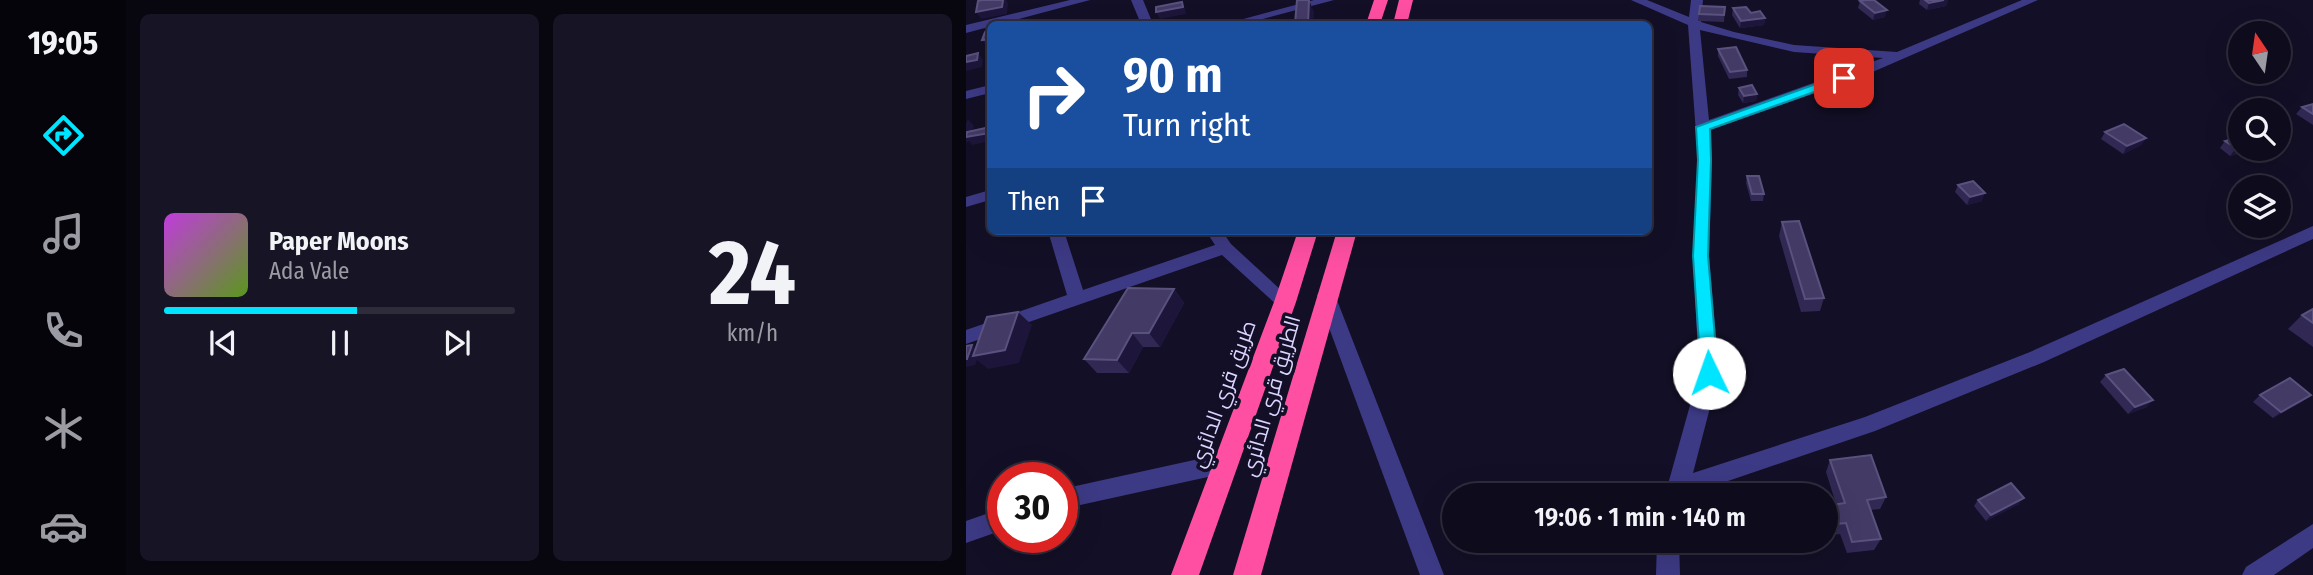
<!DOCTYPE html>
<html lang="en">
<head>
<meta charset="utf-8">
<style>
  body { margin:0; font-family:"Fira Sans Condensed",Cairo,sans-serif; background:#171425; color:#f1f3f6; height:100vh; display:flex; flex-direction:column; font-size:26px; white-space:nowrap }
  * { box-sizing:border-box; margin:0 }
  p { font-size:23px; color:#9b9ba3 }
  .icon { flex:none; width:38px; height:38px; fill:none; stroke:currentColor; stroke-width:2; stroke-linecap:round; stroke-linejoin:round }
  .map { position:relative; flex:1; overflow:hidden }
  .drawer { display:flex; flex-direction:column; gap:14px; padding:14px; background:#08060f; width:840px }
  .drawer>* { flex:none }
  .hud { position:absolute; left:21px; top:21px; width:665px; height:214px; border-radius:10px; box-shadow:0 7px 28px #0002,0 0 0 2px #2e2b3b; background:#1a4fa0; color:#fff; overflow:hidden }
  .needle { width:46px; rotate:347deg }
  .fabs { position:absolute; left:1262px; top:21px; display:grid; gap:14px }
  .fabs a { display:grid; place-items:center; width:63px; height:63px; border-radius:50%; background:#0e0b1c; box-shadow:0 7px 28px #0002,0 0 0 2px #2e2b3b; font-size:35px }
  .speed { position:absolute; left:21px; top:462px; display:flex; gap:14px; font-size:35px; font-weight:700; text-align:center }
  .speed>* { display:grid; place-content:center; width:91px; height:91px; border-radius:50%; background:#0e0b1c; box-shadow:0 7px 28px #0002,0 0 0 2px #2e2b3b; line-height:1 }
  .speed .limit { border:10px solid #d22; background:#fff; color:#111 }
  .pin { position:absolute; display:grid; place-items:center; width:60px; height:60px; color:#fff; margin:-30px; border-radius:14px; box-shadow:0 4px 10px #0006 }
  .me { position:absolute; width:77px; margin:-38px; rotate:357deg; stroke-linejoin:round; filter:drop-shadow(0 0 5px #0008) }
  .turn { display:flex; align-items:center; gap:24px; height:147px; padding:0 21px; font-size:32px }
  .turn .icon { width:91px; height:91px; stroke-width:2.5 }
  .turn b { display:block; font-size:49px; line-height:60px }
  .then { display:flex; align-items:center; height:66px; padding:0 21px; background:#0003; gap:14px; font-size:26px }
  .drawer .card { flex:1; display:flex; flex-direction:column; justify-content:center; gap:10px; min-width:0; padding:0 24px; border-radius:10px; background:#171425 }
  .drawer .dial { align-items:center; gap:0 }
  .dial b { font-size:91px; line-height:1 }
  .song { display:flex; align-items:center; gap:21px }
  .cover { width:84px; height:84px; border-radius:10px; background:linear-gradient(135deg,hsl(290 70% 55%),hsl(90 70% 35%)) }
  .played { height:7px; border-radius:4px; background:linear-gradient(90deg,#00e5ff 55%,#2e2b3b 55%) }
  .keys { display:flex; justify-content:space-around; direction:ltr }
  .drawer .tiles { flex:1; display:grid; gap:14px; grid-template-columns:repeat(2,1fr) }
  .trip { position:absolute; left:476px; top:483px; width:396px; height:70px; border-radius:35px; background:#0e0b1c; box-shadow:0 7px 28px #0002,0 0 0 2px #2e2b3b; font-weight:600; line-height:70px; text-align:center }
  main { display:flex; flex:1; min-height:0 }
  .tabs { display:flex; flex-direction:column; width:126px; justify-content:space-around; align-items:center; background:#06040b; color:#9b9ba3 }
  .tabs .icon { width:49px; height:49px }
  .tabs .selected { color:#00e5ff }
  .tabs b { font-size:32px; color:#f1f3f6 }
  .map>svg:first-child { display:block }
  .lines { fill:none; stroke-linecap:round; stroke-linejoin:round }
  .minor { fill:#3d3a85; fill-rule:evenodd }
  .highway { fill:#ff4fa3; fill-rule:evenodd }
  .wall { fill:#312854 }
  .shaded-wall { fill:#1d163a }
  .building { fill:#433a66; stroke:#5a527e; stroke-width:2 }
  .route { fill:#00e5ff; stroke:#0095a6; stroke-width:2 }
  .labels { text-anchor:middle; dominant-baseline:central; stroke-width:7; stroke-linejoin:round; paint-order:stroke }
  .street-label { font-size:21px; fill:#d9d4ff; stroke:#130f26 }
</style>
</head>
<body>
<main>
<nav class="tabs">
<b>19:05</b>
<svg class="icon selected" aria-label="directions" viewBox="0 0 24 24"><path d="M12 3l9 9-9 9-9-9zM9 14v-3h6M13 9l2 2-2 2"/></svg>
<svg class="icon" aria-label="music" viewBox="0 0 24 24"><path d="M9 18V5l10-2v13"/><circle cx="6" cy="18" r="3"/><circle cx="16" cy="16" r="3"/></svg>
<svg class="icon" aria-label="phone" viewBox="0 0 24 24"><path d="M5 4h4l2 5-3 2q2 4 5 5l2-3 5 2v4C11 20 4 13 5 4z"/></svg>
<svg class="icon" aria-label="climate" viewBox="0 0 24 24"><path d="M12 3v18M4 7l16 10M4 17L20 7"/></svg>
<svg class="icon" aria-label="car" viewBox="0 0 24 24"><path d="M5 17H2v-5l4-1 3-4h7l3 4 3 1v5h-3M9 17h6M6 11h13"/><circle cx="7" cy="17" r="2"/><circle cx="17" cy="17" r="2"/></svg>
</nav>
<section class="drawer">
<div class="tiles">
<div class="card">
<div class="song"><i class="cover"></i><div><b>Paper Moons</b><p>Ada Vale</p></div></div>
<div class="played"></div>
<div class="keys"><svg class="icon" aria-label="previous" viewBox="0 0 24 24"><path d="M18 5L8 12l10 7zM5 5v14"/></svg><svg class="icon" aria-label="pause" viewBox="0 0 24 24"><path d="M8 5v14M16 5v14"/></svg><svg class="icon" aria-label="next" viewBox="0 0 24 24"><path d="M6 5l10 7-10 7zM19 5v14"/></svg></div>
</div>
<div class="card dial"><b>24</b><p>km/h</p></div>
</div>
</section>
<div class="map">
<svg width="1347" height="575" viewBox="0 0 1347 575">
  <rect width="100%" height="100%" fill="#130f26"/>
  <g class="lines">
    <g class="minor">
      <polygon points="104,0 124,0 0,33 0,25"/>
      <polygon points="165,0 177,0 187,24 175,24"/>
      <polygon points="348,0 368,0 278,24 259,24"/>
      <path d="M665,0H681L723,17L725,0H737L735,22L768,32L828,45L931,52L1056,0H1072L902,74L744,130L746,160L743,256L753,373L727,473L899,417L1064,352L1347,226V239L1078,362L909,431L721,495H699L733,373L727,256L732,160L722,25ZM734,30L828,52L917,58L743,120Z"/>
      <polygon points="24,85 24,93 0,99 0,91"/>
      <polygon points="24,190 24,200 0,207 0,197"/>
      <polygon points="82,231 98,231 117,290 249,245 240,231 256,231 265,244 328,302 325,307 313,307 256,255 0,344 0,330 101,295"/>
      <polygon points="360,288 366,290 369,295 478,575 454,575 351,295 354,290"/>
      <polygon points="260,453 267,456 271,463 267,470 260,473 96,509 96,489"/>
      <polygon points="37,508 37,530 0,543 0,521"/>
      <polygon points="1347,524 1347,548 1308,575 1276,575 1280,567"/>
      <polygon points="691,541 713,541 714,575 690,575"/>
    </g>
    <g class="highway">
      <polygon points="408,0 422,0 414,24 400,24"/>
      <polygon points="433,0 447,0 441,24 427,24"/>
      <polygon points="332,231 352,231 330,302 233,575 205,575 308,302"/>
      <polygon points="371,231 391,231 295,575 267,575"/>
    </g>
  </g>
  <g class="wall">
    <polygon points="954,0 982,0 980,6 961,10 953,4"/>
    <polygon points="894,1 919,17 907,20 892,8"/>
    <polygon points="734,6 759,7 758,22 732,21"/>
    <polygon points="767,8 799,18 798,25 774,28 766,15"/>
    <polygon points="752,49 781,70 781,77 763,79 752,56"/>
    <polygon points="773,88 791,94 790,101 777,103 772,95"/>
    <polygon points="1347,104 1347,125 1330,114 1336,107"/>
    <polygon points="1139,132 1180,138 1175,145 1157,154 1135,139"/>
    <polygon points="1259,141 1278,152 1264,156 1254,148"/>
    <polygon points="781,176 798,194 797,201 785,201 780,183"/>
    <polygon points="992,185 1016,201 1001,205 989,192"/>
    <polygon points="816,222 858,298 854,311 835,312 813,236"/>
    <polygon points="208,289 218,303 194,347 177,347 163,373 131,373 118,359"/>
    <polygon points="1347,309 1347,347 1322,329 1336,315"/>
    <polygon points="1140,375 1181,407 1162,414 1134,382"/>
    <polygon points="1294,395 1345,395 1336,402 1307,418 1287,402"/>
    <polygon points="864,460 920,497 914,509 904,510 915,539 908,550 881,553 874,534 859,536 859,506 870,504 860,472"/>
    <polygon points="1012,500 1053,504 1020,521 1008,506"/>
  </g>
  <g class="shaded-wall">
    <polygon points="37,0 40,0 42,3 41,14 15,19 10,12"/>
    <polygon points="343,0 348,12 347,24 342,24"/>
    <polygon points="978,0 982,0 980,6 961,10 963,3"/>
    <polygon points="216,2 219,9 220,14 194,19 190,12"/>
    <polygon points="921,10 919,17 907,20 909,13"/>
    <polygon points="799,18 798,25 774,28 775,21"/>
    <polygon points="24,39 24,47 21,47 16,40"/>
    <polygon points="12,53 17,60 16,67 0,71 0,62"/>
    <polygon points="791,94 790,101 777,103 778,96"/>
    <polygon points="2,119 8,126 4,137 24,129 24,141 6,145 3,141 0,143 0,123"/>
    <polygon points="1180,138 1175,145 1157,154 1161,146"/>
    <polygon points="1274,147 1274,149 1280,149 1278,152 1264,156 1270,148"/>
    <polygon points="1019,193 1016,201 1001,205 1004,197"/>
    <polygon points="208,289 218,303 194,347 183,333"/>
    <polygon points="52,312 66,325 53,363 22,369 11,360 9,365 0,367 0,359 6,345 13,352"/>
    <polygon points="166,333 177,347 163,373 151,360"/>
    <polygon points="1345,395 1336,402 1307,418 1315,412"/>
    <polygon points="1187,400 1181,407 1162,414 1169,407"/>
    <polygon points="1058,498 1053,504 1020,521 1025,515"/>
  </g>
  <g class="building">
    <polygon points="16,0 37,0 36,7 10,12 12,1"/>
    <polygon points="331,0 343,0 342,24 329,24"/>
    <polygon points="900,0 908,0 921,10 909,13 894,1"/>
    <polygon points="959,0 978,0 963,3"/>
    <polygon points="216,2 217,7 190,12 190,7"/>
    <polygon points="734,6 759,7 758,15 733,14"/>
    <polygon points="780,7 785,13 794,11 799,18 775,21 767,8"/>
    <polygon points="519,22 520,24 507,24"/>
    <polygon points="24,31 24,39 16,40 19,32"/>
    <polygon points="770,47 781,70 764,72 752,49"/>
    <polygon points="12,53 11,60 0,62 0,56"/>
    <polygon points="786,85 791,94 778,96 773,88"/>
    <polygon points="1347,104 1347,114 1336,107"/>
    <polygon points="1158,124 1180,138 1161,146 1139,132"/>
    <polygon points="24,127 24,133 0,137 1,132"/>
    <polygon points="1273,137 1274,138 1274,147 1270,148 1259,141"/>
    <polygon points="781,176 793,176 798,194 786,194"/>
    <polygon points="1007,181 1019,193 1004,197 992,185"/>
    <polygon points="833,221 858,298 839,299 816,222"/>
    <polygon points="162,288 208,289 183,333 166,333 151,360 118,359"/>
    <polygon points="1347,309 1347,323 1336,315"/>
    <polygon points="52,312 39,350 7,356 21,317"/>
    <polygon points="6,345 1,359 0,359 0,346"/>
    <polygon points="1158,369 1187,400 1169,407 1140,375"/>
    <polygon points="1324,378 1345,395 1315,412 1294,395"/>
    <polygon points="905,455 920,497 901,500 915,539 886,542 880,523 860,525 859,523 859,506 879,503 864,460"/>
    <polygon points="1045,483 1058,498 1025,515 1012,500"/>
  </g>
  <polygon class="route" points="878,74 882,75 882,80 744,129 745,160 742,256 752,373 750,378 743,381 737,378 735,373 727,256 732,160 730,127"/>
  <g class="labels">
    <g class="street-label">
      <text transform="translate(257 394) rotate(-70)">طريق قري الدائري</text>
      <text transform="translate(305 396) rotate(-74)">الطريق قري الدائري</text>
    </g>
  </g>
</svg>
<div class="fabs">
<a><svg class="needle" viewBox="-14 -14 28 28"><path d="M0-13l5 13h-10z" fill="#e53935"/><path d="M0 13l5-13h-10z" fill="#9b9ba3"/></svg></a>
<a><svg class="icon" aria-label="search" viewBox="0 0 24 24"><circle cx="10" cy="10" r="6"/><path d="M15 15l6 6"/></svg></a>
<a><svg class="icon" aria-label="layers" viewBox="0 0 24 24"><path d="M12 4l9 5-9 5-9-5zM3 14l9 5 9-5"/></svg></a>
</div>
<div class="speed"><div class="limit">30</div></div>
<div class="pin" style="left:878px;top:78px;background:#d93025"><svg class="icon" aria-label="arrive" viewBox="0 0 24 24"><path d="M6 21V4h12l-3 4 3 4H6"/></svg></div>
<svg class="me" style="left:743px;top:373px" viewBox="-20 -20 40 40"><circle r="19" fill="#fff"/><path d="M0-13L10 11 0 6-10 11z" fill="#00e5ff"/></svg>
<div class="trip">19:06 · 1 min · 140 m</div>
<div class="hud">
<div class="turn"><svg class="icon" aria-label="right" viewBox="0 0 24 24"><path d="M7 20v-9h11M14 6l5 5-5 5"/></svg><div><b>90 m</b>Turn right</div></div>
<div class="then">Then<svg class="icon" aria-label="arrive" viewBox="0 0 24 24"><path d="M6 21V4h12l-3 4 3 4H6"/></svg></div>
</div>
</div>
</main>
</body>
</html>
